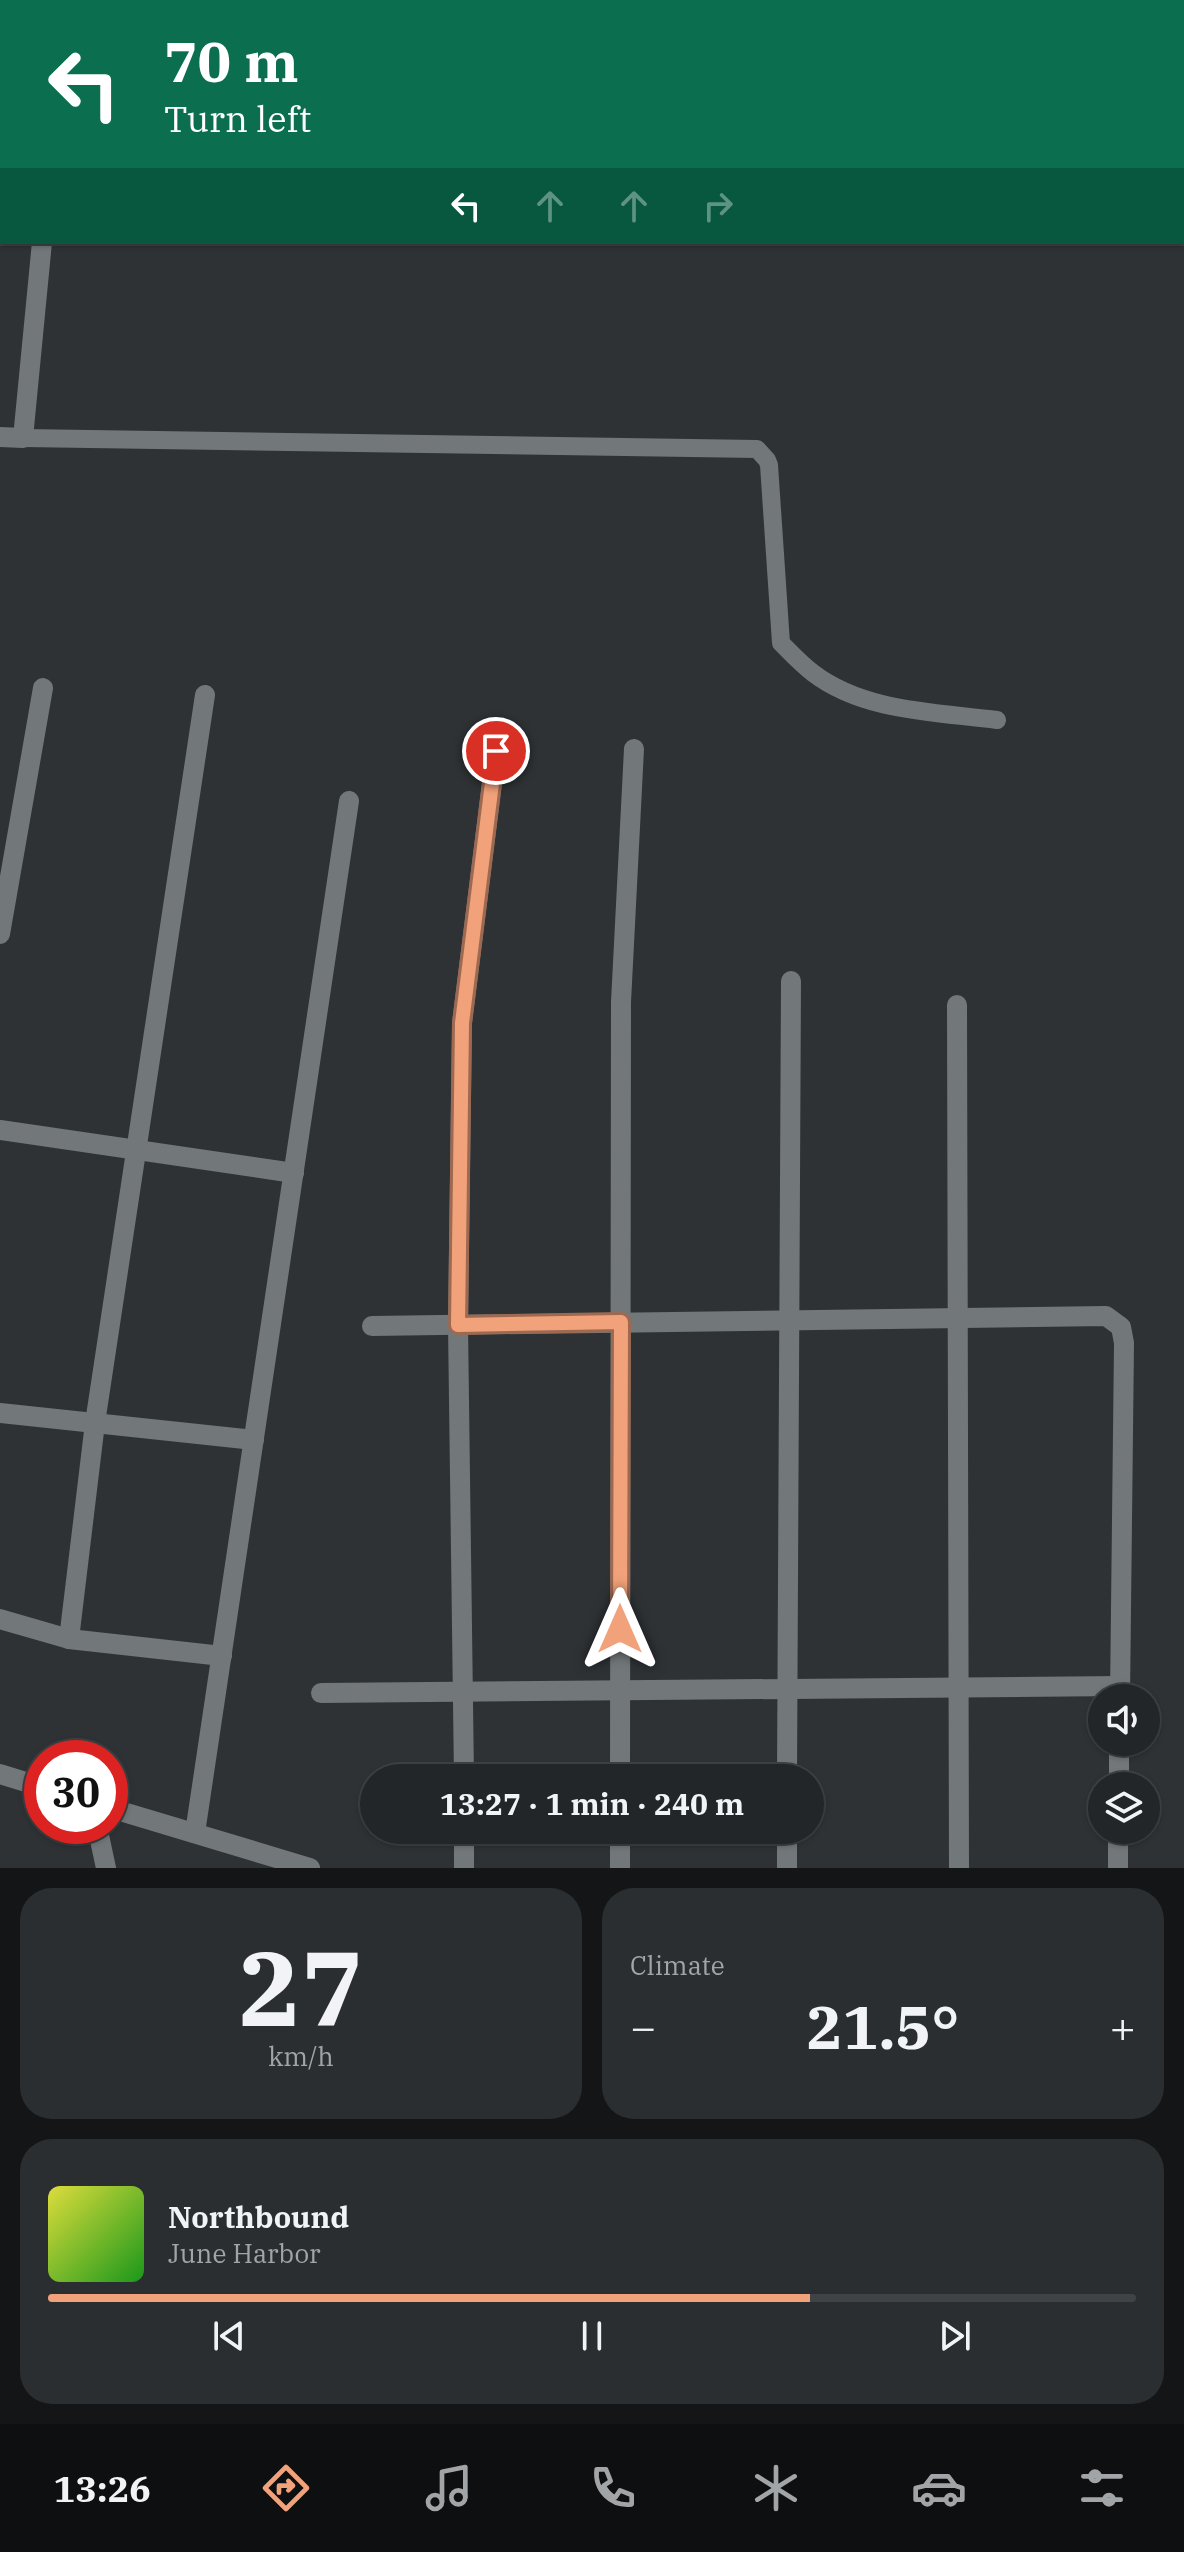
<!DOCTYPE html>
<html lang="en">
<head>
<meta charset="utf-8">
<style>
  body { margin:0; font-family:"IBM Plex Serif",serif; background:#2a2e30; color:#f1f3f6; height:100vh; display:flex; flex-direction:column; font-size:30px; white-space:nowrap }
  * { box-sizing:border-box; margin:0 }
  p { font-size:26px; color:#a2a5a8 }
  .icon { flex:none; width:44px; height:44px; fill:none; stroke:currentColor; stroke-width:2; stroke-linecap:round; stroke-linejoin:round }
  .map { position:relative; height:1868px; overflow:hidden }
  .panel { display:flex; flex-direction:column; gap:20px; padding:20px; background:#131516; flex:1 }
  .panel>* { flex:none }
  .top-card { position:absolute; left:0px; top:0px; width:1184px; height:244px; box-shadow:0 2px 6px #0004,0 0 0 2px #3f4345; background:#0b6e4f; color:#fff; overflow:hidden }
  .controls { position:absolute; left:1088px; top:1684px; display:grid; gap:16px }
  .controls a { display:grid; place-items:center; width:72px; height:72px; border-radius:50%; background:#222628; box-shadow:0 2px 6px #0004,0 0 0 2px #3f4345; font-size:40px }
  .speed { position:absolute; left:24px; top:1740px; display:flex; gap:16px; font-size:40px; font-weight:700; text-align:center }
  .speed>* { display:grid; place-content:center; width:104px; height:104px; border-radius:50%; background:#222628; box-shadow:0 2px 6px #0004,0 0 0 2px #3f4345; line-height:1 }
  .speed .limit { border:12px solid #d22; background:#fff; color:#111 }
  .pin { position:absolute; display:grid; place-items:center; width:68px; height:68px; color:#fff; margin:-34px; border:4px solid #fff; border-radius:50%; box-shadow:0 2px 8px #0007 }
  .me { position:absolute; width:88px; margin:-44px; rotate:0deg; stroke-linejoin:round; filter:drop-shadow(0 0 6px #0008) }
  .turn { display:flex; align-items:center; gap:28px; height:168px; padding:0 32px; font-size:36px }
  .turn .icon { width:104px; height:104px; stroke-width:2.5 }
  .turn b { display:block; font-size:56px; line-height:68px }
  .lanes { display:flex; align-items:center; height:76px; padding:0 32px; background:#0003; justify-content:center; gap:40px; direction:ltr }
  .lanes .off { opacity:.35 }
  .big { font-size:60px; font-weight:700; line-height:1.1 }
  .panel .card { flex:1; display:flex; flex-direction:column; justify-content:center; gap:12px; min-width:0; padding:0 28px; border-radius:32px; background:#2a2e30 }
  .panel .dial { align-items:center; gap:0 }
  .dial b { font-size:104px; line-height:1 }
  .song { display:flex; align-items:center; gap:24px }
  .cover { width:96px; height:96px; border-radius:12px; background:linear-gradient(135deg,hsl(60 70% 55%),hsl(120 70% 35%)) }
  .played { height:8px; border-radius:4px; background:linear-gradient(90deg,#f1a27b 70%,#3f4345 70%) }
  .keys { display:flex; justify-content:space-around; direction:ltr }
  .heat { display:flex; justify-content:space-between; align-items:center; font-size:44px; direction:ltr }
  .panel .tiles { flex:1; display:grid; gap:20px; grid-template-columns:1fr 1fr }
  .card:last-child { grid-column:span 2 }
  .trip { position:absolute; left:360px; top:1764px; width:464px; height:80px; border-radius:40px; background:#222628; box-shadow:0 2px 6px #0004,0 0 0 2px #3f4345; font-weight:700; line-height:80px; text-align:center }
  .menu { display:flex; height:128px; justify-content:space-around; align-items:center; background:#0e0f10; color:#a2a5a8 }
  .menu .icon { width:56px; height:56px }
  .menu .current { color:#f1a27b }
  .menu b { font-size:36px; color:#f1f3f6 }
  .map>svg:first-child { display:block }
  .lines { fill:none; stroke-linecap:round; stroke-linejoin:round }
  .service { stroke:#72777a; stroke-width:18 }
  .minor { stroke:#72777a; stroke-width:20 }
  .tertiary { stroke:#72777a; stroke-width:20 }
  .route-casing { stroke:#9d6950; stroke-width:20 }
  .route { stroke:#f1a27b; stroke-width:14 }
</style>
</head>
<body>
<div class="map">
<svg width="1184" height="1868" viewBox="0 0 1184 1868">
  <rect width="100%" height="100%" fill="#2e3235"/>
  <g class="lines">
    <g class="service">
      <polyline points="261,2 261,0"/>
      <path d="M23,438L757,449L767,460L769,465L781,643C791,653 801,664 813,673C864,712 936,712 997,720"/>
    </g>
    <g class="minor">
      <polyline points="64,2 65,0"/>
      <polyline points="466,2 466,0"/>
      <polyline points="699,2 699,0"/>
      <polyline points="930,2 930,0"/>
      <polyline points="0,123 2,123"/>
      <polyline points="0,437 23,438 42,242"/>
      <polyline points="0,934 43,688"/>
      <polyline points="957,1005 959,1868"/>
      <polyline points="0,1130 294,1173"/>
      <polyline points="372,1326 1106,1316 1121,1327 1124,1343 1120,1698"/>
      <polyline points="0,1413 254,1440"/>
      <polyline points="0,1619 69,1639 222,1656"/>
      <polyline points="69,1639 95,1423 205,695"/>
      <polyline points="321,1693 1120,1686"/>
      <polyline points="464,1778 458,1325 462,1023 496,751"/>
      <polyline points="620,1778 621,1002 634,749"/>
      <polyline points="787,1778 791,981"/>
      <polyline points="1119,1786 1119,1742"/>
      <polyline points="97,1826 106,1868"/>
      <polyline points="464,1830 464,1868"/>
      <polyline points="195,1833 349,801"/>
      <polyline points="620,1868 620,1830"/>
      <polyline points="787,1868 787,1830"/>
      <polyline points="1118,1868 1118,1830"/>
    </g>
    <g class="tertiary">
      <polyline points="0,1774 42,1787"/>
      <polyline points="110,1808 310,1868"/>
    </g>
  </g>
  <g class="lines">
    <defs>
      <polyline id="route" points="496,751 462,1023 458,1325 621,1322 620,1629"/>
    </defs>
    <use href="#route" class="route-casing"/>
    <use href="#route" class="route"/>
  </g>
</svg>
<div class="controls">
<a><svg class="icon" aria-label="sound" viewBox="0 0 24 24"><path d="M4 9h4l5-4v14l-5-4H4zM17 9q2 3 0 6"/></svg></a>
<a><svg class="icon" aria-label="layers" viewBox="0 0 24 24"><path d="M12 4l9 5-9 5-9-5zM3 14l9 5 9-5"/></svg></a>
</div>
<div class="speed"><div class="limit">30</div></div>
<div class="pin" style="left:496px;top:751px;background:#d93025"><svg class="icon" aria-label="arrive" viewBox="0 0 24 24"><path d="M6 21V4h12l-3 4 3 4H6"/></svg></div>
<svg class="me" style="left:620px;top:1629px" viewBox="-20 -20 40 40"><path d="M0-17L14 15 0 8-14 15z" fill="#f1a27b" stroke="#fff" stroke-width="4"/></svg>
<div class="trip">13:27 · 1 min · 240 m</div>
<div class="top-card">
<div class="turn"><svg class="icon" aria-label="left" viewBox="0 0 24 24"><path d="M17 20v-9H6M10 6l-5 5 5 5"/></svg><div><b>70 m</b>Turn left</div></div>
<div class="lanes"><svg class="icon" aria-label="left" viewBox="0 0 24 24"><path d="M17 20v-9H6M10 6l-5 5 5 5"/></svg><svg class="icon off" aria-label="ahead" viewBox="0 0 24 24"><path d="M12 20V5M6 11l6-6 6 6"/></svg><svg class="icon off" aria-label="ahead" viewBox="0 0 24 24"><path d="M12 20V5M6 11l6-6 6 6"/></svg><svg class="icon off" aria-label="right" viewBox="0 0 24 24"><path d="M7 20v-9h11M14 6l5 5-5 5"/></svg></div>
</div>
</div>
<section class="panel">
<div class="tiles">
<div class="card dial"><b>27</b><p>km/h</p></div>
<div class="card"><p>Climate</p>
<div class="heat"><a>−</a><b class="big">21.5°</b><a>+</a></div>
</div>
<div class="card">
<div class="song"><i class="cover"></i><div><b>Northbound</b><p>June Harbor</p></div></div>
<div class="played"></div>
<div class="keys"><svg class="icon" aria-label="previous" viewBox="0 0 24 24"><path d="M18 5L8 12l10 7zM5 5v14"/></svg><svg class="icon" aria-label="pause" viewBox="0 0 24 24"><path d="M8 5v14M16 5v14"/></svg><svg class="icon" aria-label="next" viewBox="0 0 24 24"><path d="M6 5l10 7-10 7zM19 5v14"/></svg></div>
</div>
</div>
</section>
<nav class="menu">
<b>13:26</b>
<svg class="icon current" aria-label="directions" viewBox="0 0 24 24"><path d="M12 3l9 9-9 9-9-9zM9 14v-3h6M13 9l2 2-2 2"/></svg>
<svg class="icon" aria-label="music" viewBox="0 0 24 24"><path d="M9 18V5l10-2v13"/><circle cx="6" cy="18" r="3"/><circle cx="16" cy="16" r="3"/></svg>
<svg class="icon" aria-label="phone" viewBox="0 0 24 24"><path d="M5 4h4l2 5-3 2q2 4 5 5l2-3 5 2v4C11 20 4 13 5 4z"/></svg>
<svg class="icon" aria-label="climate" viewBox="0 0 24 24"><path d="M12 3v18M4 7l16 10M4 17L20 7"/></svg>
<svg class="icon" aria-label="car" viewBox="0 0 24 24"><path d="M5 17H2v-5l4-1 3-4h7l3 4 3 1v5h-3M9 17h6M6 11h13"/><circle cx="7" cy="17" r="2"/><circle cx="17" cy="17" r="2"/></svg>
<svg class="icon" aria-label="filters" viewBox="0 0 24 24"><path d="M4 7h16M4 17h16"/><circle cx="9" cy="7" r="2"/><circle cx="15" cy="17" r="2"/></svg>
</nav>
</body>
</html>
